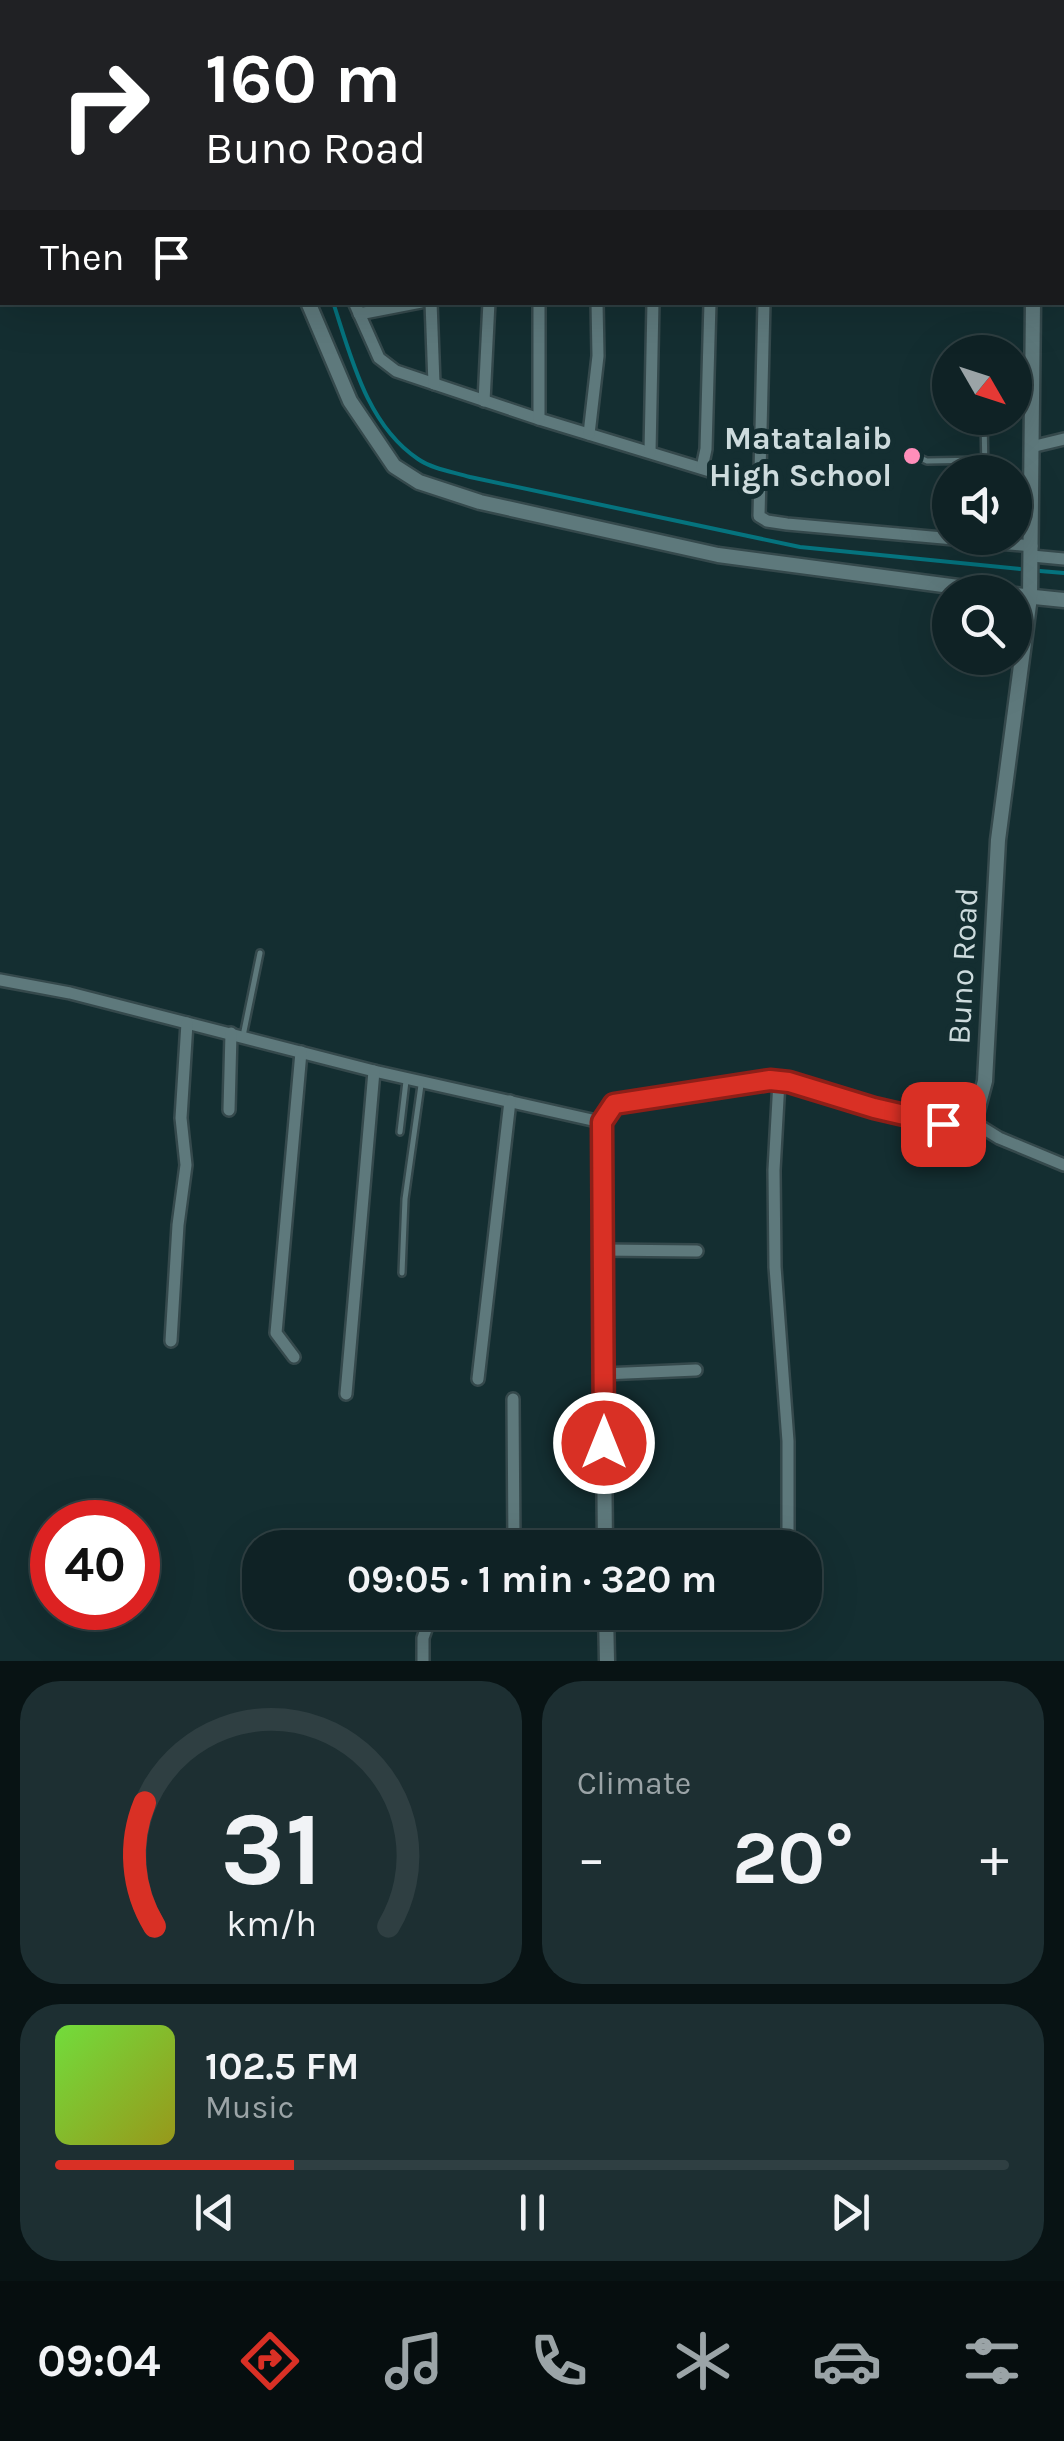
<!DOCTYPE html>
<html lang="en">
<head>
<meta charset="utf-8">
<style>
  body { margin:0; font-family:Karla,sans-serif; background:#1d2f32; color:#f1f3f6; height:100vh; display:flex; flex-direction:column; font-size:38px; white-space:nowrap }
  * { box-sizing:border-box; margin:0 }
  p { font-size:32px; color:#9ba4a7 }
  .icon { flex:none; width:55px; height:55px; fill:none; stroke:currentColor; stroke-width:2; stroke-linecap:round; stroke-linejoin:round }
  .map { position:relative; height:1661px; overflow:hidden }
  .side { display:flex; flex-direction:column; gap:20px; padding:20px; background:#081314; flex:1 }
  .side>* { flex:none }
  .hud { position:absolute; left:0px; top:0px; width:1065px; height:305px; box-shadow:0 10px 40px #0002,0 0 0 2px #2f3f42; background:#202124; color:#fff; overflow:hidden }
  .needle { width:65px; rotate:129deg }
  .fabs { position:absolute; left:932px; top:335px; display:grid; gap:20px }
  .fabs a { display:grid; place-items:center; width:100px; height:100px; border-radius:50%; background:#0f2225; box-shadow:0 10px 40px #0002,0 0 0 2px #2f3f42; font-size:50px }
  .speed { position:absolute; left:30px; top:1500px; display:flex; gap:20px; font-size:50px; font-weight:700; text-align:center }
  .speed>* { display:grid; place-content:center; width:130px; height:130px; border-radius:50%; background:#0f2225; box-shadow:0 10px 40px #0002,0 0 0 2px #2f3f42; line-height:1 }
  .speed .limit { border:15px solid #d22; background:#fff; color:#111 }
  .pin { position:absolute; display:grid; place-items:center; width:85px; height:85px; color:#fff; margin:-42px; border-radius:20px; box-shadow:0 5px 15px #0006 }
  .me { position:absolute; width:110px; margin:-55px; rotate:0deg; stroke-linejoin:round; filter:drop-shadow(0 0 8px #0008) }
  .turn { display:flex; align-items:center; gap:35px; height:210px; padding:0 40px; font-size:45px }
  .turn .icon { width:130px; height:130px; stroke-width:2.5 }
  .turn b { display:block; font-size:70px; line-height:85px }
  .then { display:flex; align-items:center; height:95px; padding:0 40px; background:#0003; gap:20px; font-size:38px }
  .big { font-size:75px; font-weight:700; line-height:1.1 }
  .side .card { flex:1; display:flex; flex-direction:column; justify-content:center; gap:15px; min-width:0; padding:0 35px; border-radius:40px; background:#1d2f32 }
  .side .dial { align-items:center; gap:0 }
  .dial svg { height:260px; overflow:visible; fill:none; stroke:#2f3f42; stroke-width:7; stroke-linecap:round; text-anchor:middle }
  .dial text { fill:#f1f3f6; stroke:none }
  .song { display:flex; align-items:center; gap:30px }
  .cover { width:120px; height:120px; border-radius:15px; background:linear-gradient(135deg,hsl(100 70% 55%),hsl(60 70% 35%)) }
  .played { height:10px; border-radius:5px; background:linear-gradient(90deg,#d93025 25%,#2f3f42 25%) }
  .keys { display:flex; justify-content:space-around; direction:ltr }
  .heat { display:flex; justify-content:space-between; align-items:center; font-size:55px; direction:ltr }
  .side .tiles { flex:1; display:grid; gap:20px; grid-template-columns:1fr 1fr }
  .card:last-child { grid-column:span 2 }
  .trip { position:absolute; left:242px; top:1530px; width:580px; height:100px; border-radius:40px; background:#0f2225; box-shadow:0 10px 40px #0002,0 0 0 2px #2f3f42; font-weight:700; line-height:100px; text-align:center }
  .menu { display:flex; height:160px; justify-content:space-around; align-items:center; background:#060e0f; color:#9ba4a7 }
  .menu .icon { width:70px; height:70px }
  .menu .current { color:#d93025 }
  .menu b { font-size:45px; color:#f1f3f6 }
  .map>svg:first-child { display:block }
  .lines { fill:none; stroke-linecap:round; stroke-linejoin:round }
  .stream { stroke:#05737e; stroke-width:4 }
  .service-casing { stroke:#35494c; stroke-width:10 }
  .minor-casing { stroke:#35494c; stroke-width:16 }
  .tertiary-casing { stroke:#35494c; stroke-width:19 }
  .service { stroke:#5e797c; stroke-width:5 }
  .minor { stroke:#5e797c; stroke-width:11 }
  .tertiary { stroke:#5e797c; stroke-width:14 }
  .route-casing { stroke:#8d1f18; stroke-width:25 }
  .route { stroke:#d93025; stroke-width:18 }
  .poi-dot { fill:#ff8eba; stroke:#142e31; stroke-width:4 }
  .labels { text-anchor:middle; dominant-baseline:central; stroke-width:10; stroke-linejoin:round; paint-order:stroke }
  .poi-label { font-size:32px; font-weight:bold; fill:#cddbdd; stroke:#142e31; text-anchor:end }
  .street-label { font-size:32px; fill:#cddbdd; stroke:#142e31 }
</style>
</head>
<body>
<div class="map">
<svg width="1064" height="1661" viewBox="0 0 1064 1661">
  <rect width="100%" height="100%" fill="#142e31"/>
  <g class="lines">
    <g class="stream">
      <polyline points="301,0 301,2"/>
      <polyline points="0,295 2,296"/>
      <path d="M333,302C351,357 367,425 418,459C432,469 454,472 470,477L800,547L1020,569"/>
      <polyline points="1040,571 1064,573"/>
    </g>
    <defs>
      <g id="service">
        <polyline points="323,0 323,2"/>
        <polyline points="984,418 985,472"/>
        <polyline points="911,454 927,461 985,460"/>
        <polyline points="1015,487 1029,489"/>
        <polyline points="243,1036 260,953"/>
        <polyline points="400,1132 406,1081"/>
        <polyline points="402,1273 405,1199 421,1085"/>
      </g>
      <g id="minor">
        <polyline points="89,0 90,2"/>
        <polyline points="196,0 197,2"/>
        <polyline points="370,0 370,2"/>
        <polyline points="563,0 563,2"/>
        <polyline points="652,0 653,2"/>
        <polyline points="734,0 735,2"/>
        <polyline points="684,2 686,0"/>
        <polyline points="912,2 912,0"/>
        <polyline points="1062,108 1064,108"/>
        <polyline points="0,147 2,161"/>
        <polyline points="0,227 2,227"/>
        <polyline points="354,302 379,358 396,371 539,419 759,486"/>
        <polyline points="431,302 434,384"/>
        <polyline points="764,302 759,516 767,521 787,524 1032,546"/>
        <polyline points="359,314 421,302"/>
        <polyline points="484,401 489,302"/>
        <polyline points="539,419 539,302"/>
        <polyline points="589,434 598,356 597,302"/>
        <polyline points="1031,447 1064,439"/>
        <polyline points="650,452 653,302"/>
        <polyline points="702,468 706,449 710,302"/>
        <polyline points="1032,556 1064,559"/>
        <polyline points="0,980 70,993 374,1071 601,1122"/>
        <polyline points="779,1081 774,1170 775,1267 788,1441 788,1548"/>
        <polyline points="229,1110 231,1033"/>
        <polyline points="970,1120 999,1138 1064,1165"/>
        <polyline points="602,1250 697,1251"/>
        <polyline points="171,1341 178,1225 186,1165 181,1118 187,1023"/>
        <polyline points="294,1357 276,1333 301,1052"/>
        <polyline points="603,1374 696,1370"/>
        <polyline points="478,1379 510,1101"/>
        <polyline points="346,1394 374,1071"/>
        <polyline points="513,1399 514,1548"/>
        <polyline points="423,1661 423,1638 432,1612"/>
      </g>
      <g id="tertiary">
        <polyline points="276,0 277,2"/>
        <polyline points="1029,0 1029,2"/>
        <polyline points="0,281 2,281"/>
        <polyline points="308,302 350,401 394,466 419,482 480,502 718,555 996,592"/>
        <polyline points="1015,595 1064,600"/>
        <path d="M605,1548L601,1122L614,1104L770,1080C823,1086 923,1135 970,1120L977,1111L985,1081L998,840L1030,597L1033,302"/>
        <polyline points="606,1612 607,1661"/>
      </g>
    </defs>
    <use href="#service" class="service-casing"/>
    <use href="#minor" class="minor-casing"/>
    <use href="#tertiary" class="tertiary-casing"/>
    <use href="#service" class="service"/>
    <use href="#minor" class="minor"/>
    <use href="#tertiary" class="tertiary"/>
  </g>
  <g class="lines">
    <defs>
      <polyline id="route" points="604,1443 602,1122 614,1104 770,1080 789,1082 874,1108 943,1124"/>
    </defs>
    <use href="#route" class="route-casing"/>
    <use href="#route" class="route"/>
  </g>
  <circle class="poi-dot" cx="912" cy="456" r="10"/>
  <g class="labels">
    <g class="poi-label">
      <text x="892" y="438">Matatalaib<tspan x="892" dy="37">High School</tspan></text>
    </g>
    <g class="street-label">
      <text transform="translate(963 966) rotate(-87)">Buno Road</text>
    </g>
  </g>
</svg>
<div class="fabs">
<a><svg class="needle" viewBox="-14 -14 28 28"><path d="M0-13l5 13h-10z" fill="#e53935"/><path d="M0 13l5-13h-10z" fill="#9ba4a7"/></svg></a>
<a><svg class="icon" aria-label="sound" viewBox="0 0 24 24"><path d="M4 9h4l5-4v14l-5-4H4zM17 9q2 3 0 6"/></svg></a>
<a><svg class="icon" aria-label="search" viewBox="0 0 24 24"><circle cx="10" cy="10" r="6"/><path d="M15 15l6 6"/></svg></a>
</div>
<div class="speed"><div class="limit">40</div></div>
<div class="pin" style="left:943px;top:1124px;background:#d93025"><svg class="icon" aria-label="arrive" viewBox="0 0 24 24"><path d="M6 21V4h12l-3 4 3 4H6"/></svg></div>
<svg class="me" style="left:604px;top:1443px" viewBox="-20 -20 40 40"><circle r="17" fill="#d93025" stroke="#fff" stroke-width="3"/><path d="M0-11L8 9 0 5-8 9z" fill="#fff"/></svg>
<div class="trip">09:05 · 1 min · 320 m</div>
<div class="hud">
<div class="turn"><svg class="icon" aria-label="right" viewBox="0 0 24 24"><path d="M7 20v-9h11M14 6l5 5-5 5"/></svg><div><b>160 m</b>Buno Road</div></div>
<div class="then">Then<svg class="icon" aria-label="arrive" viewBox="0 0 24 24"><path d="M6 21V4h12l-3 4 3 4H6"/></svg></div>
</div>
</div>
<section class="side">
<div class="tiles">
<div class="card dial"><svg viewBox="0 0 100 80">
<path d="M14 69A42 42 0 1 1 86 69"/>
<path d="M14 69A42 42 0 0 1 11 31" stroke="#d93025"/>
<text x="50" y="56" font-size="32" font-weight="700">31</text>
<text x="50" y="72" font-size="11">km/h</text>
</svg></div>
<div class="card"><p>Climate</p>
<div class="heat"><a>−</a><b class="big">20°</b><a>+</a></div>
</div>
<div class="card">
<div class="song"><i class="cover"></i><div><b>102.5 FM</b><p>Music</p></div></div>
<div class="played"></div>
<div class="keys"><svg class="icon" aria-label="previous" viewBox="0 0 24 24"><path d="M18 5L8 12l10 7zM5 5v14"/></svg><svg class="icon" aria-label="pause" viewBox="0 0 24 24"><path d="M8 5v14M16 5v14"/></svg><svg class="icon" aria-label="next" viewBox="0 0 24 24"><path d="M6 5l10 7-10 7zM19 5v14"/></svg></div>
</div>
</div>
</section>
<nav class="menu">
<b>09:04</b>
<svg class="icon current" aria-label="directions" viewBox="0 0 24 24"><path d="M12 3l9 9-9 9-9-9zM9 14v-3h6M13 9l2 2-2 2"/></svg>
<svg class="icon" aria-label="music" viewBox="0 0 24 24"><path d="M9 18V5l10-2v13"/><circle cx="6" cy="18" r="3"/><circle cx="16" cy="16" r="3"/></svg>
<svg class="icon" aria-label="phone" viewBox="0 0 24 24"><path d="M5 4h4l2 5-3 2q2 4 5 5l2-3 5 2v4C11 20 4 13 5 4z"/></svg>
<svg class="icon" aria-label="climate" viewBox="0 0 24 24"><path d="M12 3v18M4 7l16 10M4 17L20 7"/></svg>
<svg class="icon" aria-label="car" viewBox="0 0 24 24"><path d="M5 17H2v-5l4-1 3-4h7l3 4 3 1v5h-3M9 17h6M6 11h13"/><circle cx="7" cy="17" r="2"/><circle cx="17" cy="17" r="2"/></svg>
<svg class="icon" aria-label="filters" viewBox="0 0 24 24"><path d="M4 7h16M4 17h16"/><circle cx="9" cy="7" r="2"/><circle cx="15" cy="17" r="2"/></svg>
</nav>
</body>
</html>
